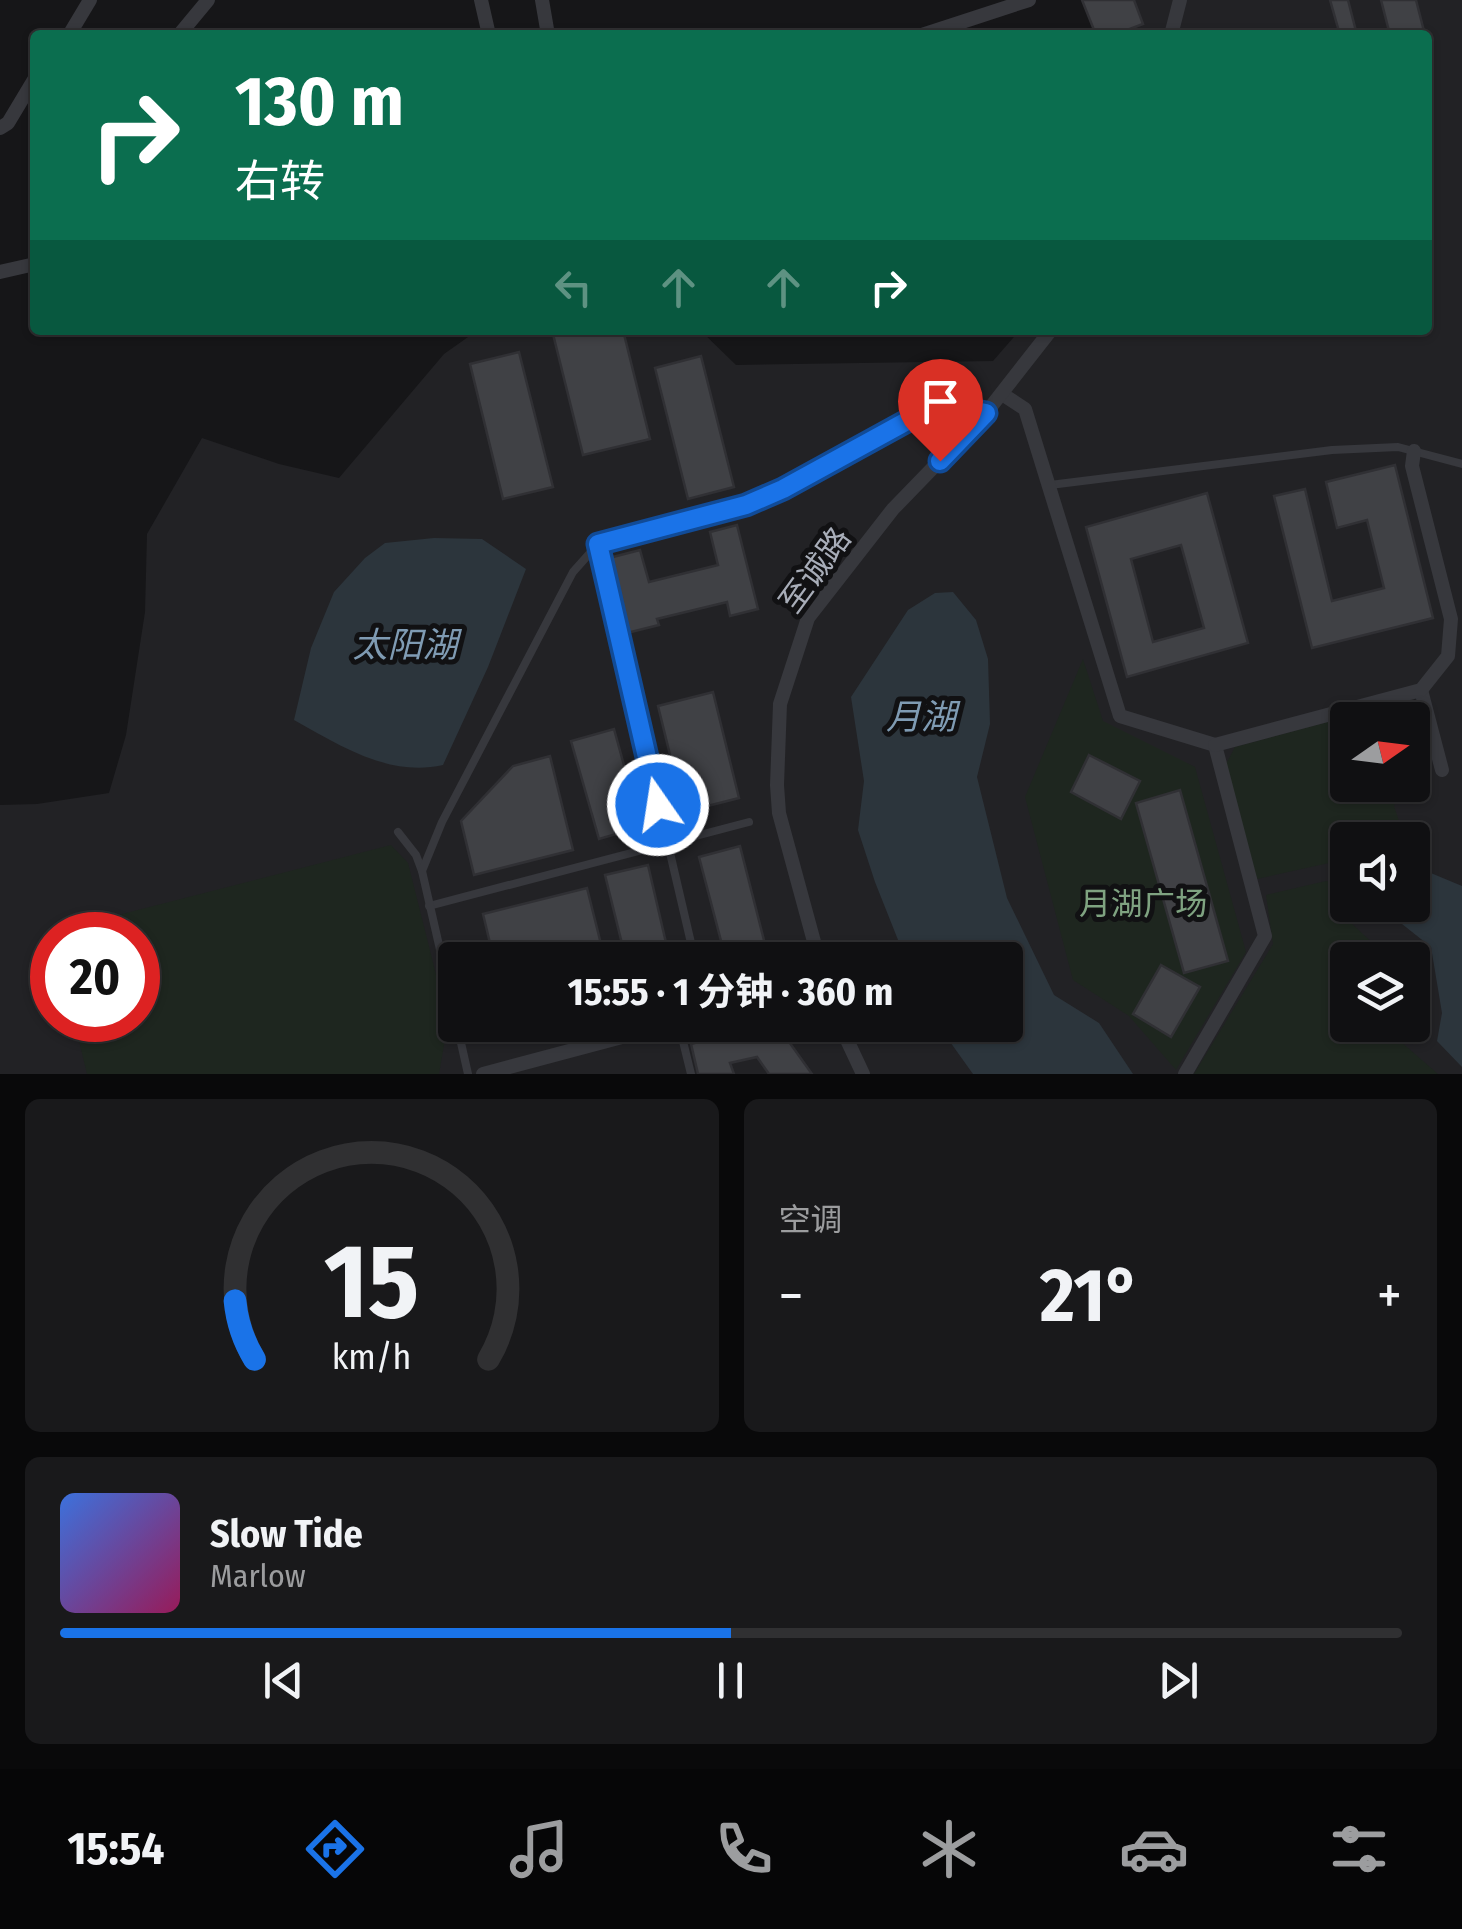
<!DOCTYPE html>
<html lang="zh">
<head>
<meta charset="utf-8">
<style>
  body { margin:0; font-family:"Fira Sans Condensed","Noto Sans SC",sans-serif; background:#19191b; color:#f1f3f6; height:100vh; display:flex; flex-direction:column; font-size:38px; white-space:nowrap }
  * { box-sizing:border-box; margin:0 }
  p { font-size:32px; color:#9c9d9f }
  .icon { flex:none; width:55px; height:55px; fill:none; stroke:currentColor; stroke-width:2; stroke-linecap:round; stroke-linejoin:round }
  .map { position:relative; height:1074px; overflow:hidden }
  .details { display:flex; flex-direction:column; gap:25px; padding:25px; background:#09090a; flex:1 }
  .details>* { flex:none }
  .top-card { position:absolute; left:30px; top:30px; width:1402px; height:305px; border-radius:10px; box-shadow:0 2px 8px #0004,0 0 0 2px #303032; background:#0b6e4f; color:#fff; overflow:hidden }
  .needle { width:65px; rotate:76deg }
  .fabs { position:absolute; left:1330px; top:702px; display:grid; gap:20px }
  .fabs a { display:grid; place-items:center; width:100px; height:100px; border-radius:10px; background:#101012; box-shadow:0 2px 8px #0004,0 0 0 2px #303032; font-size:50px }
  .speed { position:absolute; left:30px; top:912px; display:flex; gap:20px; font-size:50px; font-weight:700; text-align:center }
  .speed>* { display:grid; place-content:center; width:130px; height:130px; border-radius:50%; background:#101012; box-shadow:0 2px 8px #0004,0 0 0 2px #303032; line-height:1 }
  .speed .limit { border:15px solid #d22; background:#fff; color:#111 }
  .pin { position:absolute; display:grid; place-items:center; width:85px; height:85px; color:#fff; margin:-102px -42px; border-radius:50% 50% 50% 0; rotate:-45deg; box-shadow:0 0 10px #0007 }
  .pin .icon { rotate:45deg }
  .me { position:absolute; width:110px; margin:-55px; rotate:347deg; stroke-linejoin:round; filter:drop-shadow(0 0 8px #0008) }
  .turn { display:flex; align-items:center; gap:35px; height:210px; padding:0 40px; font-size:45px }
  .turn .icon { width:130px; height:130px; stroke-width:2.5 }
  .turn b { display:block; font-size:70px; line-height:85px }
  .lanes { display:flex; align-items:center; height:95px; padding:0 40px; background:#0003; justify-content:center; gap:50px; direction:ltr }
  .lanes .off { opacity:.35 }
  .big { font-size:75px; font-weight:700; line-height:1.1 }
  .details .widget { flex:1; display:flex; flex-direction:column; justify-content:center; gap:15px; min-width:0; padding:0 35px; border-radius:15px; background:#19191b }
  .details .dial { align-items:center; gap:0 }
  .dial svg { height:260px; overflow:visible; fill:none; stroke:#303032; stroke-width:7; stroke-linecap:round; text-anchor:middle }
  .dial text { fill:#f1f3f6; stroke:none }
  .song { display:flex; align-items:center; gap:30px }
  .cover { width:120px; height:120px; border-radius:15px; background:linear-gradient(135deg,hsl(220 70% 55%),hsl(330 70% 35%)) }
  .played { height:10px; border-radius:5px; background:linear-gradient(90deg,#1a73e8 50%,#303032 50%) }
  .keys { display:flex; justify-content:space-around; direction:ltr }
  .heat { display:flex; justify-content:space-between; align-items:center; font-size:55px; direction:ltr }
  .details .tiles { flex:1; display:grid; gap:25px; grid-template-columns:1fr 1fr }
  .widget:last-child { grid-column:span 2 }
  .trip { position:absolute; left:438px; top:942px; width:585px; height:100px; border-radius:10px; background:#101012; box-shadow:0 2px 8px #0004,0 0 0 2px #303032; font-weight:700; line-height:100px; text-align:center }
  .dock { display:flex; height:160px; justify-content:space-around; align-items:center; background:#060607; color:#9c9d9f }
  .dock .icon { width:70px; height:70px }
  .dock .active { color:#1a73e8 }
  .dock b { font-size:45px; color:#f1f3f6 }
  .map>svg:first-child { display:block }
  .built { fill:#222225; fill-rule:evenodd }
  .green { fill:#1e261f }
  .water { fill:#2c353c }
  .building { fill:#404145; stroke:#303034; stroke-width:2.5; fill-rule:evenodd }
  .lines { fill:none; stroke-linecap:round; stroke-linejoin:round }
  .lane { stroke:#37383d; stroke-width:8 }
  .street { stroke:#37383d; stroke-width:14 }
  .route-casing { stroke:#114b97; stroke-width:25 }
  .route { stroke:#1a73e8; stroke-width:18 }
  .labels { text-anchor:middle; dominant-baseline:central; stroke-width:10; stroke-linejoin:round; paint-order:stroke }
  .street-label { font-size:32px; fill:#a8adb8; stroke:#111113 }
  .park-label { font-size:32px; fill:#7fa381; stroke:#111113 }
  .water-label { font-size:35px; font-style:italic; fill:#7f9bb3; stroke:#111113 }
</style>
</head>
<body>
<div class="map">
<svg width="1462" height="1074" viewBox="0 0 1462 1074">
  <rect width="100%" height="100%" fill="#161618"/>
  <path class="built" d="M1099,0H1462V1074H0V805L37,804L109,793L126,735L145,612L147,534L202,438L279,464L339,478L444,354L478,330H700L736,365L993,361L1020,330H1428V35H1113ZM1348,720H1412V785H1348ZM1348,840H1412V905H1348ZM52,935H138V1020H52ZM455,960H1005V1025H455ZM1348,960H1412V1025H1348Z"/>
  <g class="green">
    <polygon points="1083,659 1103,721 1195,767 1246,952 1176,1070 1129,1016 1073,980 1025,797"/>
    <polygon points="1399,703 1409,720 1348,720 1348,785 1412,785 1400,789 1394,806 1400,824 1376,840 1348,840 1347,859 1257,879 1226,764 1235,747"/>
    <polygon points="391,845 408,863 448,1022 439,1074 87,1074 74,1020 138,1020 138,935 53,935 52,932"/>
    <polygon points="1326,881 1345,886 1350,922 1378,948 1405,960 1348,960 1348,1025 1406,1025 1400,1041 1438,1074 1194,1074 1273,944 1266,895"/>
  </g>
  <g class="water">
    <path d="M434,538L482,539L526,569L488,667L443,765C388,777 341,746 294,720L311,648L334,592L365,558L385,543Z"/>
    <polygon points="953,592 976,620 988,659 990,724 977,777 1007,898 1054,995 1099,1023 1133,1074 973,1074 938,1025 1005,1025 1005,960 906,960 875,882 858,830 864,781 851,697 908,610 935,593"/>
    <polygon points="1414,866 1462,886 1462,1067 1437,1041 1442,1013 1431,947 1392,916 1387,905 1412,905"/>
  </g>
  <g class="building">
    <polygon points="1082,0 1134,0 1143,24 1114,35 1096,35"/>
    <polygon points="1330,0 1348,0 1357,35 1340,35"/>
    <polygon points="1381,0 1416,0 1425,35 1390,35"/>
    <polygon points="552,330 623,330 650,439 583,455"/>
    <polygon points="519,352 553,487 503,499 470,364"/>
    <polygon points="701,356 734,487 688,499 655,368"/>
    <polygon points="1395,465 1433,618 1312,648 1274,496 1305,489 1332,601 1384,588 1367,520 1337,528 1326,482"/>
    <path d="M1207,493L1248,643L1127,677L1086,527ZM1181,545L1204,628L1153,642L1131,559Z"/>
    <polygon points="737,525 758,609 730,616 727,602 657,619 659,625 627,633 609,558 640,550 649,582 718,565 710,532"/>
    <polygon points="713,692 739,798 684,812 658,706"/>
    <polygon points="614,729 641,827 599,839 571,741"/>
    <polygon points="1089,755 1140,781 1121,819 1071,792"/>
    <polygon points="550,756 573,850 474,875 461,821 513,766"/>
    <polygon points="1180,790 1228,961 1184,973 1136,803"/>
    <polygon points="740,846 768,956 753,960 726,960 699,857"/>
    <polygon points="648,865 670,960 626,960 605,875"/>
    <polygon points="587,888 605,960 494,960 483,914"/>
    <polygon points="1161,965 1200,987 1171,1037 1133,1014"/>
    <polygon points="760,1025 777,1025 812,1074 769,1074 757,1057 730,1063 734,1074 698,1074 691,1044"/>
  </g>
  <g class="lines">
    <g class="lane">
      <polyline points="1050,485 1332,450 1398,447 1462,464"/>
      <polyline points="598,544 695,960"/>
      <polyline points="398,832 416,855 422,871"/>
      <polyline points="429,906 749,822"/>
      <polyline points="455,1015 422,871 442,822 573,572 598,544 745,505 783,489 938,405 986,413"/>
      <polyline points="457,1025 468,1074"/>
      <polyline points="679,1025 691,1074"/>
    </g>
    <g class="street">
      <polyline points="481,0 489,35"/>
      <polyline points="542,0 548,35"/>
      <polyline points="69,35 90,0"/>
      <polyline points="179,35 208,0"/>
      <polyline points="922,35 1029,0"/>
      <polyline points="1171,35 1180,0"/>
      <polyline points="0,128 8,123 35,78"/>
      <polyline points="0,272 35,264"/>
      <polyline points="1002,394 1025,409 1120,716 1215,745 1265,936 1185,1074"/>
      <polyline points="1421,690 1442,770"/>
      <polyline points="1215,745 1421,690 1448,656 1451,619 1412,466 1414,451"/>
      <polyline points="819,960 779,813 777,785 780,704 808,618 893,509 986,413 1051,330"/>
      <polyline points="840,1025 863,1074"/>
      <polyline points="483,1074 667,1025"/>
    </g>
  </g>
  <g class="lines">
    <defs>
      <polyline id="route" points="658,805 598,544 746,505 783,489 938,404 986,413 940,461"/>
    </defs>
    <use href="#route" class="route-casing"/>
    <use href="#route" class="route"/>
  </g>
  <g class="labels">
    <g class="street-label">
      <text transform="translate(815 570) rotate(-54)">至诚路</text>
    </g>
    <g class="park-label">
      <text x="1143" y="904">月湖广场</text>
    </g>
    <g class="water-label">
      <text x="405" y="645">太阳湖</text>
      <text x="921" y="717">月湖</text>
    </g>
  </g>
</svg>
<div class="fabs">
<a><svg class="needle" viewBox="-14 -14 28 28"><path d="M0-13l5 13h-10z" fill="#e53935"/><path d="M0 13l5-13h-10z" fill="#9c9d9f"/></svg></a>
<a><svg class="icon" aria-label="sound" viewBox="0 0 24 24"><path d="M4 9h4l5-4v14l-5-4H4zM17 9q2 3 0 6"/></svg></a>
<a><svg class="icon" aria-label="layers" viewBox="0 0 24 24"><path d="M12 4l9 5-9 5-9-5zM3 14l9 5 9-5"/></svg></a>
</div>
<div class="speed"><div class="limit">20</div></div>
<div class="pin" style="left:940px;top:461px;background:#d93025"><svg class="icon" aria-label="arrive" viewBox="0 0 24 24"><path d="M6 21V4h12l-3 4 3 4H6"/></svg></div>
<svg class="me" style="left:658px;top:805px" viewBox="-20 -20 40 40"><circle r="17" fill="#1a73e8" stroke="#fff" stroke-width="3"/><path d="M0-11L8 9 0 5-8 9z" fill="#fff"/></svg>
<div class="trip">15:55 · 1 分钟 · 360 m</div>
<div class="top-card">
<div class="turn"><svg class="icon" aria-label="right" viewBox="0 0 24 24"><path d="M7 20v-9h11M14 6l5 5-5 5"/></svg><div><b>130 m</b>右转</div></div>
<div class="lanes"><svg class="icon off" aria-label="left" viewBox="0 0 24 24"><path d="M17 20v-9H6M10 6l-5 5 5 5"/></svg><svg class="icon off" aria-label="ahead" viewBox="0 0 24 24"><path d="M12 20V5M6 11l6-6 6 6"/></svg><svg class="icon off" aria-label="ahead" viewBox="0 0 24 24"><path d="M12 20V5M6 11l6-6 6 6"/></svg><svg class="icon" aria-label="right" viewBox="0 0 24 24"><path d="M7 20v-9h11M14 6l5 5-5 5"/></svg></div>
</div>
</div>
<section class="details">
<div class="tiles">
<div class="widget dial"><svg viewBox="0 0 100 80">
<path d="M14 69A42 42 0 1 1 86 69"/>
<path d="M14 69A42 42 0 0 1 8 51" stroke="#1a73e8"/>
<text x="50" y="56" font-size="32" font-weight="700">15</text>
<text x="50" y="72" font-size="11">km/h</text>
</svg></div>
<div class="widget"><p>空调</p>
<div class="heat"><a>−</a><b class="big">21°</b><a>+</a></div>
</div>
<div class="widget">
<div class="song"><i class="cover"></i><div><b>Slow Tide</b><p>Marlow</p></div></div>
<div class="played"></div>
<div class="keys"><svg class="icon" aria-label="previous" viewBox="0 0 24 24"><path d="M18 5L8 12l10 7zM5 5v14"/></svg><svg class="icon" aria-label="pause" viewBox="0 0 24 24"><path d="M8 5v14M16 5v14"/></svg><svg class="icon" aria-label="next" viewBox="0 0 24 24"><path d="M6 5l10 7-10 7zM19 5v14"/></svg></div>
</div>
</div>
</section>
<nav class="dock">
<b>15:54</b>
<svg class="icon active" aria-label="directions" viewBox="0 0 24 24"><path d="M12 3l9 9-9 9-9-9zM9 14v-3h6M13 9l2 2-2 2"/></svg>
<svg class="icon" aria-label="music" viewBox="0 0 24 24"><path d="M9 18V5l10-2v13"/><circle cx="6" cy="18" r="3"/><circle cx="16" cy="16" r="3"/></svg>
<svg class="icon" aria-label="phone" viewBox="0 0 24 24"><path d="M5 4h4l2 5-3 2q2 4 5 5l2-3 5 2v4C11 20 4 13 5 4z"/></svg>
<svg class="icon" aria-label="climate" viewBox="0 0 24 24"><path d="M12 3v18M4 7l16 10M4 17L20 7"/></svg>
<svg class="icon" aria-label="car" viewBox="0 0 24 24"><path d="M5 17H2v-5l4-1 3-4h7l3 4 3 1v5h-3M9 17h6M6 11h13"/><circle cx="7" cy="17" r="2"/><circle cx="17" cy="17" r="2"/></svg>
<svg class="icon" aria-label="filters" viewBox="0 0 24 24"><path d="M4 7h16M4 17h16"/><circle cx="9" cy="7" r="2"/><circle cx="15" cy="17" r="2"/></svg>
</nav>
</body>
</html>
